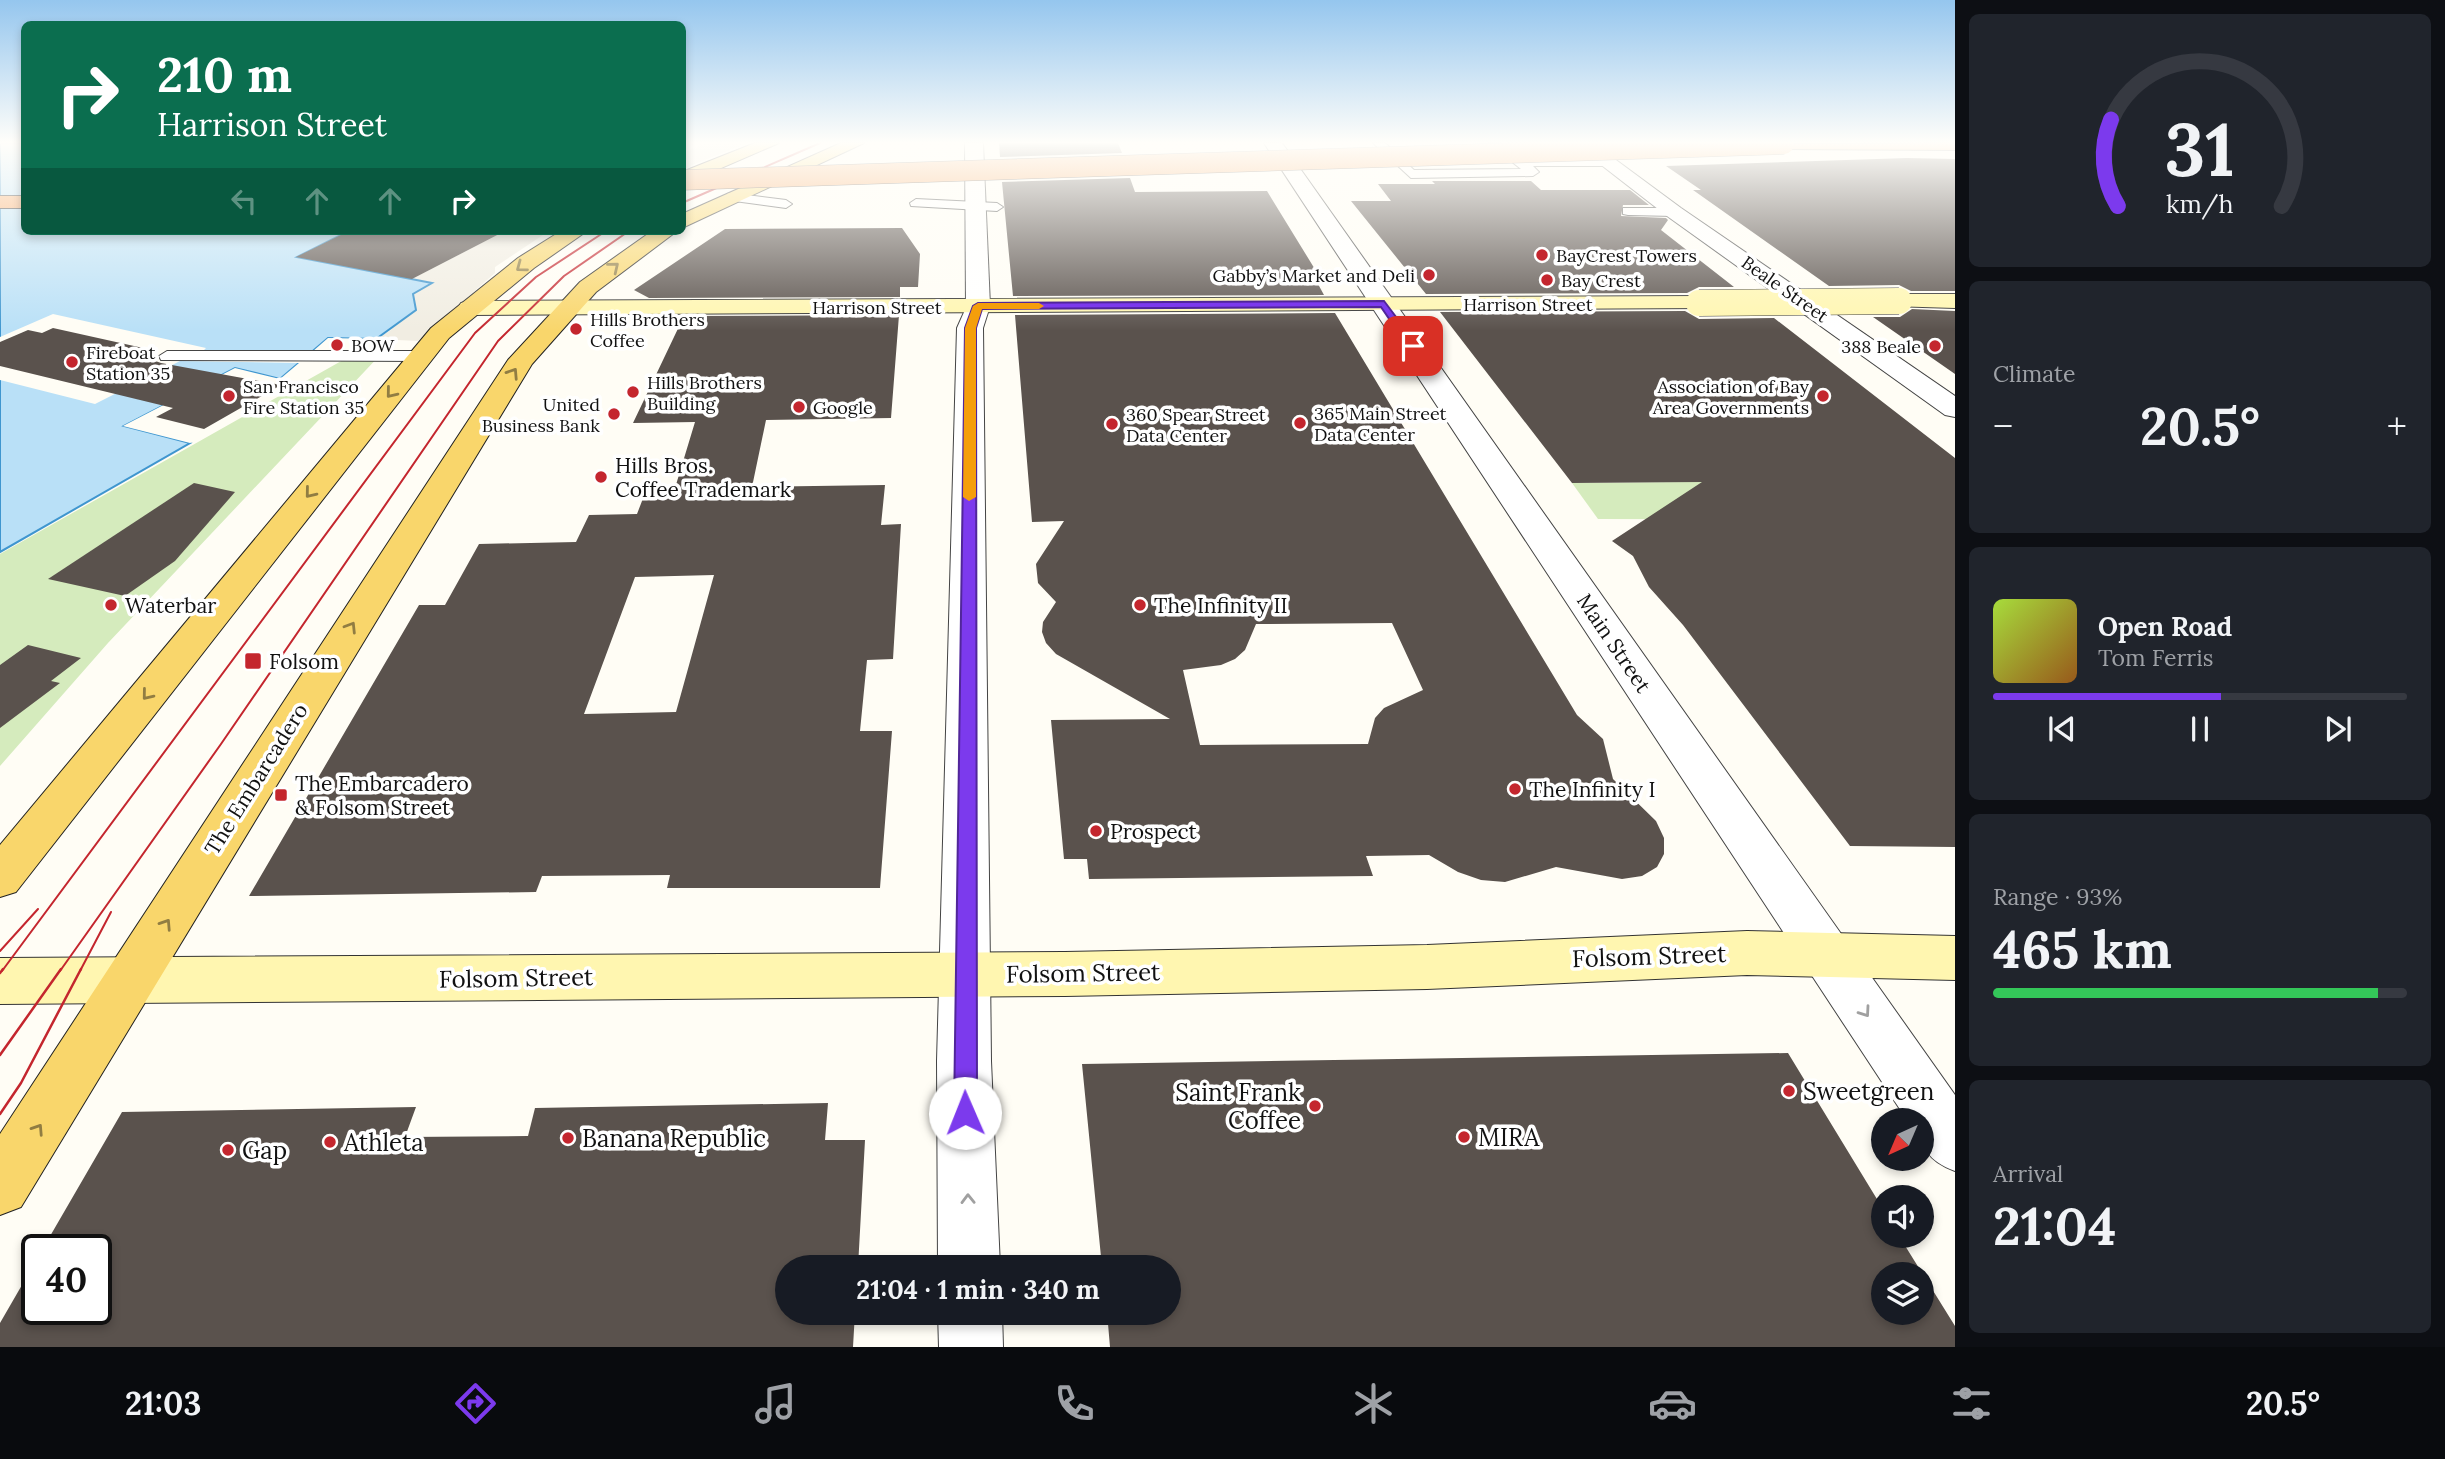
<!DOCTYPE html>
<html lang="en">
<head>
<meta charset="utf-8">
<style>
  body { margin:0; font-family:Lora,serif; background:#20242c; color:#f1f3f6; height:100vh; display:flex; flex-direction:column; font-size:26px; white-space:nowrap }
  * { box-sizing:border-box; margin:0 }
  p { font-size:23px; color:#9ea1a6 }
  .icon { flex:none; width:38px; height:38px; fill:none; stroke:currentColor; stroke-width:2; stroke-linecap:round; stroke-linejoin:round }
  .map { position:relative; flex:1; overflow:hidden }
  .sheet { display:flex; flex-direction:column; gap:14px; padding:14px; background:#0d0f14; width:490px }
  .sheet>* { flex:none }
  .hud { position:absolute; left:21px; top:21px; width:665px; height:214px; border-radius:10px; box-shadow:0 4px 10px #0003; background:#0b6e4f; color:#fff; overflow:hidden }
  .needle { width:46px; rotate:224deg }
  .buttons { position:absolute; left:1871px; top:1108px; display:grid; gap:14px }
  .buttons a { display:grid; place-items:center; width:63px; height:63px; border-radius:50%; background:#171b24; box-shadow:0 4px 10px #0003; font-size:35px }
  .speed { position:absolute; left:21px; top:1234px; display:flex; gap:14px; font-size:35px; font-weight:700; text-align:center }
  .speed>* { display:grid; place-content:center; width:91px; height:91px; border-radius:50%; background:#171b24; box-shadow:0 4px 10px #0003; line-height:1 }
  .speed .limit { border:4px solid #111; border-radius:10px; background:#fff; color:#111 }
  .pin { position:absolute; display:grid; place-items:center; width:60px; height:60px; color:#fff; margin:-30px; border-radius:14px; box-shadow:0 4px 10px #0006 }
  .me { position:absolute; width:77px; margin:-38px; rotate:359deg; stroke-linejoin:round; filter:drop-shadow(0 0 5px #0008) }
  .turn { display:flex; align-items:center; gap:24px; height:147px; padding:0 21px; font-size:32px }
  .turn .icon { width:91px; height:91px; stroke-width:2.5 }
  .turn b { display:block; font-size:49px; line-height:60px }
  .lanes { display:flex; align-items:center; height:66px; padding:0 21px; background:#0003; justify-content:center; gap:35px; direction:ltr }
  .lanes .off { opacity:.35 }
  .big { font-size:52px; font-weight:700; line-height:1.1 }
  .sheet .card { flex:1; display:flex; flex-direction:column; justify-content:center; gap:10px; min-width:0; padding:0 24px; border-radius:10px; background:#20242c }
  .sheet .dial { align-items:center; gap:0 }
  .dial svg { height:182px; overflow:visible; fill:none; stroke:#363941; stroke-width:7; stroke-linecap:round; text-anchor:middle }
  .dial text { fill:#f1f3f6; stroke:none }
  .song { display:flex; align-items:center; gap:21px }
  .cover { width:84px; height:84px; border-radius:10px; background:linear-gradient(135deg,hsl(80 70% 55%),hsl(30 70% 35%)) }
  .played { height:7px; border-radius:4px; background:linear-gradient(90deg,#7c3aed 55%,#363941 55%) }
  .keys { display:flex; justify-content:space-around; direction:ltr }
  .heat { display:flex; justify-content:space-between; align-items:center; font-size:38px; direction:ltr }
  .charge { height:10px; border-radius:5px; background:linear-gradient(90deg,#34c759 93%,#363941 0) }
  .trip { position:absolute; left:775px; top:1255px; width:406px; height:70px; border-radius:35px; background:#171b24; box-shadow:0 4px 10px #0003; font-weight:700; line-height:70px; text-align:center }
  .tabs { display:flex; height:112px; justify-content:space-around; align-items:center; background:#090b0e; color:#9ea1a6 }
  .tabs .icon { width:49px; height:49px }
  .tabs .selected { color:#7c3aed }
  .tabs b { font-size:32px; color:#f1f3f6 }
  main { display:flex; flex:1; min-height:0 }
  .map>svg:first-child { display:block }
  .green { fill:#d5ebbd }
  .plaza { fill:#f1ede2 }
  .water { fill:#b9e0f7; stroke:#3f96cf; stroke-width:2 }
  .pier { fill:#fffdf5 }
  .building { fill:#5a524d; fill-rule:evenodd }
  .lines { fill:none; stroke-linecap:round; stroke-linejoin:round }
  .service-casing { stroke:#444; stroke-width:2 }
  .minor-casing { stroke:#444; stroke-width:2 }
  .tertiary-casing { stroke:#444; stroke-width:2 }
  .secondary-casing { stroke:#333; stroke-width:2 }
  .primary-casing { stroke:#222; stroke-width:2 }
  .motorway-casing { stroke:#222; stroke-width:2 }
  .service { fill:#fff; fill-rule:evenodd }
  .minor { fill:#fff; fill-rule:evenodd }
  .tertiary { fill:#fff; fill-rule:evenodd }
  .secondary { fill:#fff6b0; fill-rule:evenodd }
  .primary { fill:#f9d66b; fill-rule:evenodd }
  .motorway { fill:#f5a25d; fill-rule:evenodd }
  .tram-far1 { stroke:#c4262e; stroke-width:2 }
  .tram { stroke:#c4262e; stroke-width:2.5 }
  .secondary-bridge-casing { stroke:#333; stroke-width:27; stroke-linecap:butt }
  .motorway-bridge-casing { stroke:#222; stroke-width:21; stroke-linecap:butt }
  .secondary-bridge { stroke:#fff6b0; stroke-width:26 }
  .motorway-bridge { stroke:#f5a25d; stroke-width:20 }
  .oneway { stroke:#917d42 }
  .oneway2 { stroke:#a0a0a0 }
  .route { fill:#7c3aed; stroke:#51269a; stroke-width:2 }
  .slow { fill:#f59e0b }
  .poi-dot { fill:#c4262e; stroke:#fff; stroke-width:2.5 }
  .labels { text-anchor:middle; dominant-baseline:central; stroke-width:7; stroke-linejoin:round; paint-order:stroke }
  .far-poi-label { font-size:18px; fill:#111; stroke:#fff; text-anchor:start }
  .far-street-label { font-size:18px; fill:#111; stroke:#fff }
  .poi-label { font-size:21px; fill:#111; stroke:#fff; text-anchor:start }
  .street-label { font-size:21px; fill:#111; stroke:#fff }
  .near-street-label { font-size:24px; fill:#111; stroke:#fff }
  .near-poi-label { font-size:24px; fill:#111; stroke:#fff; text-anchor:start }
</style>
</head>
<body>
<main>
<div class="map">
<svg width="1955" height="1347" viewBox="0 0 1955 1347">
  <rect width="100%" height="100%" fill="#fffdf5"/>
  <g class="green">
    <polygon points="359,351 382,353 108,643 0,766 0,554"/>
    <polygon points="1955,480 1955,520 1598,519 1572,483"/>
  </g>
  <g class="plaza">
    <polygon points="707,143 747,143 692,165 683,172 683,152"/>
    <polygon points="505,231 549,231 495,267 495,273 418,341 376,339 391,330 413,294 431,283 412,279"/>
  </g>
  <polygon class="water" points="0,143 24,143 24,231 349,231 297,257 432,283 413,294 416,310 376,339 328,338 280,379 235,368 124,426 190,443 0,552"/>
  <polygon class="pier" points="53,314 206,348 203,351 312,352 328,338 376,339 370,342 329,341 281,382 235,372 132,425 193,442 190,443 123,426 235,368 280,379 299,363 180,361 95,404 0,380 0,337"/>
  <g class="building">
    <polygon points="999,143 1118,143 1122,153 1000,157"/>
    <polygon points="1907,158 1955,159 1955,291 1911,291 1899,285 1829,286 1693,190 1701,190 1666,166"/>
    <polygon points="1130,178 1135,192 1267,191 1324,284 1318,284 1324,295 1013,296 1002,182"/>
    <polygon points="1432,181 1531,181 1541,190 1630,190 1649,205 1623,205 1621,216 1666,218 1668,220 1661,230 1734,287 1699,287 1687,293 1426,294 1351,201 1391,201 1378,184 1435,184"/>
    <polygon points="902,228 920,254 918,287 900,287 900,297 649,298 634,290 725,229"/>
    <polygon points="349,231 505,231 412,279 296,257"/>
    <polygon points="1912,309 1955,311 1955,374 1873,317 1900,317"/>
    <polygon points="1685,311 1699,319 1774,318 1955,458 1955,847 1850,846 1683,625 1649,587 1633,556 1612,541 1702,482 1572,483 1440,312"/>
    <path d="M1335,313L1577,715L1603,739L1613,779L1656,821L1664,838V854L1657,867L1642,876L1622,879L1556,867L1505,882L1481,880L1458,872L1429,855L1366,856L1373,876L1089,879L1087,859H1064L1051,720L1170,719L1056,654L1046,643L1042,632L1043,622L1056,602L1038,583L1036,564L1064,521L1032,522L1015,315ZM1392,623L1423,690L1384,708L1375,718L1368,744L1200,745L1183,670L1221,665L1235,659L1245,650L1256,624Z"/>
    <path d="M899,315L891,418L766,420L752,487L885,485L881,525L901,524L893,659L867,660L860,731H892L880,888H667L670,875L542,876L536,892L249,896L419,605H445L479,544L576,542L589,515L637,514L647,488H675L695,422L633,423L684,316ZM714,575L676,712L584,714L635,577Z"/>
    <polygon points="53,328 143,348 133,353 161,363 281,385 204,429 156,417 173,408 0,366 0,342 28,330 42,333"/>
    <polygon points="194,483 235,492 175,561 125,596 48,579"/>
    <polygon points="28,645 81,658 51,681 60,683 0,728 0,665"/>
    <path d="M1788,1053L1883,1209V1236H1899L1955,1326V1347H1110L1107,1312H1169V1267H1102L1082,1064ZM1883,1274H1922V1312H1883Z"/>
    <polygon points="828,1103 825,1140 865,1140 858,1267 788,1267 788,1312 855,1312 853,1347 0,1347 0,1323 37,1259 37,1309 96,1309 96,1250 42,1250 122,1112 416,1107 405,1137 528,1136 535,1108"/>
  </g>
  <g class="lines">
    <defs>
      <g id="service">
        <polygon points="1373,143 1385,143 1414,170 1521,169 1488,143 1501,143 1524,159 1606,158 1612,162 1606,166 1533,166 1539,172 1533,176 1411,178"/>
        <polygon points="732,193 786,200 792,204 786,208 727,200 727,194"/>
        <polygon points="916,199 997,203 1003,207 997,211 911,206 910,203"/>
        <polygon points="1623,208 1674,208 1681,212 1674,216 1628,215 1623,214"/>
        <polygon points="167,351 422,351 430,356 422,361 161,360 159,356"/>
      </g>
      <g id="minor">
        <polygon points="965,143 983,143 990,306 987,311 969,311 966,306"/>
        <polygon points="1573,143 1593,143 1681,208 1955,396 1955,417 1945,415 1667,216"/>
      </g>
      <g id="tertiary">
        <path d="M1264,143H1282L1955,1095V1171C1927,1160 1922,1150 1922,1120H1907Z"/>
        <polygon points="978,299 987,301 990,306 983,328 991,1061 1000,1267 938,1267 937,1061 957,328 969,301"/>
        <polygon points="938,1312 1002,1312 1003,1347 939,1347"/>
      </g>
      <g id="secondary">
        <polygon points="1899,294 1955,294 1955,308 1890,306 1887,301 1890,296"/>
        <polygon points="1699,296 1708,298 1711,303 1708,308 470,315 461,313 458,308 461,303 470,301"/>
        <polygon points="1747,931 1955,936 1955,980 1747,975 1427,989 1065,996 0,1004 0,958 1065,952 1427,945"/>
      </g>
      <g id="primary">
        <polygon points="755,143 779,143 682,185 682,172"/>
        <polygon points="841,143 864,143 682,228 682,214"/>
        <polygon points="561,231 587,231 534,268 449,338 16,892 0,897 0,845 431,328 518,258"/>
        <polygon points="652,231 677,231 596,292 532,364 21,1207 0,1215 0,1134 508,360 580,282"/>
      </g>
      <g id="motorway">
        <polygon points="1955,143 1955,150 1784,149 1775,144"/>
        <rect x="0" y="196" width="24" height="12"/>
      </g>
    </defs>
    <use href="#service" class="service-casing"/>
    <use href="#minor" class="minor-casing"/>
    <use href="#tertiary" class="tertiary-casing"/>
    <use href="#secondary" class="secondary-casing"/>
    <use href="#primary" class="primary-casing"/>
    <use href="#motorway" class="motorway-casing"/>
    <use href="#service" class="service"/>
    <use href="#minor" class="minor"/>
    <use href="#tertiary" class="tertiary"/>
    <use href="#secondary" class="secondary"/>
    <use href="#primary" class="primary"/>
    <use href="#motorway" class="motorway"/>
    <g class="tram-far1">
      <polyline points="682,203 820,143"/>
      <polyline points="0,951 38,909"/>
      <polyline points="2,971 475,333 536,277 606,231"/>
      <polyline points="60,971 221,744 498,341 564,276 629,231"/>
      <polyline points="80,971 111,912"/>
    </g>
    <g class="tram">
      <polyline points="0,973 3,969"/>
      <polyline points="0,1055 61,969"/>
      <polyline points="0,1114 21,1083 81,969"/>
    </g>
    <defs>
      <polyline id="secondary-bridge" points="1699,303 1899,301"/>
      <polyline id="motorway-bridge" points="682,180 1784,144"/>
    </defs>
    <use href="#secondary-bridge" class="secondary-bridge-casing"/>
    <use href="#motorway-bridge" class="motorway-bridge-casing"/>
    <use href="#secondary-bridge" class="secondary-bridge"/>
    <use href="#motorway-bridge" class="motorway-bridge"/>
  </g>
  <defs><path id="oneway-chevron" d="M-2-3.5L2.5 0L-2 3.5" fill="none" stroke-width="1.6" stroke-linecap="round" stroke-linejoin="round" transform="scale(1.75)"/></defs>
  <g class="oneway">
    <use href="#oneway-chevron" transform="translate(521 267) rotate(143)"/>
    <use href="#oneway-chevron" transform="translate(614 267) rotate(-39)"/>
    <use href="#oneway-chevron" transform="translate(513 373) rotate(-57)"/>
    <use href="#oneway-chevron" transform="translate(391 393) rotate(129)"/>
    <use href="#oneway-chevron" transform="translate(310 493) rotate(129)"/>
    <use href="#oneway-chevron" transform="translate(351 627) rotate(-58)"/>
    <use href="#oneway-chevron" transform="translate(147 695) rotate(129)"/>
    <use href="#oneway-chevron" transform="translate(166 924) rotate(-57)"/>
    <use href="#oneway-chevron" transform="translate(38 1129) rotate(-57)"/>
  </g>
  <g class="oneway2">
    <use href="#oneway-chevron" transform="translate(1865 1012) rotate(55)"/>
    <use href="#oneway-chevron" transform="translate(968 1199) rotate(-91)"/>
  </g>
  <linearGradient id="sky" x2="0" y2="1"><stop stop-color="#95c6ee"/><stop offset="0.43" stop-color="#fffefa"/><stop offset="1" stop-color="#fffefa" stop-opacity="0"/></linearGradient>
  <rect width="1955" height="331" fill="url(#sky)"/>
  <polygon class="route" points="1384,301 1418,346 1417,348 1409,348 1381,307 982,309 976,328 977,1113 974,1121 965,1124 957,1121 954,1113 965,328 973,306 978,303"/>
  <polygon class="slow" points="978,303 1039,303 1044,306 1039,309 982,309 976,328 976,497 969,501 963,497 965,328 973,306"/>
  <g class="poi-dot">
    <circle cx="1542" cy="255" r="7"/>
    <circle cx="1429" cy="275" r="7"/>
    <circle cx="1547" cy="280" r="7"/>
    <circle cx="576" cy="329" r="7"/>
    <circle cx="337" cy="345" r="7"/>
    <circle cx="1935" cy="346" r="7"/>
    <circle cx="72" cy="362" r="7"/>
    <circle cx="633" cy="392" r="7"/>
    <circle cx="229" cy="396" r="7"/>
    <circle cx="1823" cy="396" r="7"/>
    <circle cx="799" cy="407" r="7"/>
    <circle cx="614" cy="414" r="7"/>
    <circle cx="1300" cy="423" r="7"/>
    <circle cx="1112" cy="424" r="7"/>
    <circle cx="601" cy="477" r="7"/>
    <circle cx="111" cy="605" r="7"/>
    <circle cx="1140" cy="605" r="7"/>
    <rect x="244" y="652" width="18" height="18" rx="3.5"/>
    <circle cx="1515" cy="789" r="7"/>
    <rect x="274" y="788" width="14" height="14" rx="3.5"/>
    <circle cx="1096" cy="831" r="7"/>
    <circle cx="1789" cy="1091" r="7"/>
    <circle cx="1315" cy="1106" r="7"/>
    <circle cx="1464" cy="1137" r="7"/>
    <circle cx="568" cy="1138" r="7"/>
    <circle cx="330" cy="1142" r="7"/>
    <circle cx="228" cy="1150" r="7"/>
  </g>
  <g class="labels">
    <g class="far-poi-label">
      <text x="1556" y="255">BayCrest Towers</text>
      <text x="1415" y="275" text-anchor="end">Gabby’s Market and Deli</text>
      <text x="1561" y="280">Bay Crest</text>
      <text x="590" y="319">Hills Brothers<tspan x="590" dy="21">Coffee</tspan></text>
      <text x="351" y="345">BOW</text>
      <text x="1921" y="346" text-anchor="end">388 Beale</text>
      <text x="86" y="352">Fireboat<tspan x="86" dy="21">Station 35</tspan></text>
      <text x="647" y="382">Hills Brothers<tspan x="647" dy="21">Building</tspan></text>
      <text x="243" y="386">San Francisco<tspan x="243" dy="21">Fire Station 35</tspan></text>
      <text x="1809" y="386" text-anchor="end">Association of Bay<tspan x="1809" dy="21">Area Governments</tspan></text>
      <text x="600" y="404" text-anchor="end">United<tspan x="600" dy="21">Business Bank</tspan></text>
      <text x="813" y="407">Google</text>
      <text x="1314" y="413">365 Main Street<tspan x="1314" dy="21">Data Center</tspan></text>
      <text x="1126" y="414">360 Spear Street<tspan x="1126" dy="21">Data Center</tspan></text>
    </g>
    <g class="far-street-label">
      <text transform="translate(1785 289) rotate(35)">Beale Street</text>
      <text x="1528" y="304">Harrison Street</text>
      <text x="877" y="307">Harrison Street</text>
    </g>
    <g class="poi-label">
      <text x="615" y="465">Hills Bros.<tspan x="615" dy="24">Coffee Trademark</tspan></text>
      <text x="125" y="605">Waterbar</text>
      <text x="1154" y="605">The Infinity II</text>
      <text x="269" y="661">Folsom</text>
      <text x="295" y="783">The Embarcadero<tspan x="295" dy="24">&amp; Folsom Street</tspan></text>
      <text x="1529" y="789">The Infinity I</text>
      <text x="1110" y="831">Prospect</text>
    </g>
    <g class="street-label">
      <text transform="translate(1614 643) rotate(56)">Main Street</text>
      <text transform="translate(256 779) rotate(-58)">The Embarcadero</text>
    </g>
    <g class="near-street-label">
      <text transform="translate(1649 956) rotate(-2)">Folsom Street</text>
      <text transform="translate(1083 973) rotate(-1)">Folsom Street</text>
      <text transform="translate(516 978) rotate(-1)">Folsom Street</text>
    </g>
    <g class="near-poi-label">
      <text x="1803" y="1091">Sweetgreen</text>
      <text x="1301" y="1092" text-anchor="end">Saint Frank<tspan x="1301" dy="28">Coffee</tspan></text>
      <text x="1478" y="1137">MIRA</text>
      <text x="582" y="1138">Banana Republic</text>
      <text x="344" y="1142">Athleta</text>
      <text x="242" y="1150">Gap</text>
    </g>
  </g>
</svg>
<div class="buttons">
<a><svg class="needle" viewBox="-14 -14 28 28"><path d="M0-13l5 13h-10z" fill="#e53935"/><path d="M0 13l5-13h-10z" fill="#9ea1a6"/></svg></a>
<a><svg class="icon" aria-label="sound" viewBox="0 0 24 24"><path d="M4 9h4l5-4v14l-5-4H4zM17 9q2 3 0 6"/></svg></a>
<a><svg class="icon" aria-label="layers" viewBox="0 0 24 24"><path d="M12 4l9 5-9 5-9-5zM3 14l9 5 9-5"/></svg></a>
</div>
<div class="speed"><div class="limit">40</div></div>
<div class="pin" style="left:1413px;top:346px;background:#d93025"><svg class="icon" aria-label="arrive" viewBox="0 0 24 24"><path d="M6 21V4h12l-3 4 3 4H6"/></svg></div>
<svg class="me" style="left:965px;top:1113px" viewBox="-20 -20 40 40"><circle r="19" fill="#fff"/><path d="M0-13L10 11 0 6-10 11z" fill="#7c3aed"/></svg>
<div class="trip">21:04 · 1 min · 340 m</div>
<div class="hud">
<div class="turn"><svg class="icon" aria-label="right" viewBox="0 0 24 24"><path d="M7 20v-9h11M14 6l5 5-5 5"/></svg><div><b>210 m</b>Harrison Street</div></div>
<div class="lanes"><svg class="icon off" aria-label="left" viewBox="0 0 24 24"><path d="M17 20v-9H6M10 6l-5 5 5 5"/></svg><svg class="icon off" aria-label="ahead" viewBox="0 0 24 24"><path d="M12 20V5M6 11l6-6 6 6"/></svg><svg class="icon off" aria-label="ahead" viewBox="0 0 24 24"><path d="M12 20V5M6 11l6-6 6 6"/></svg><svg class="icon" aria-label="right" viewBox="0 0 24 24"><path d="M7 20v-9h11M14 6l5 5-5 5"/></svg></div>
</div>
</div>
<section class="sheet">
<div class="card dial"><svg viewBox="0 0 100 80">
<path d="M14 69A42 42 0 1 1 86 69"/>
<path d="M14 69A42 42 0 0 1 11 31" stroke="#7c3aed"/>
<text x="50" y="56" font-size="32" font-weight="700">31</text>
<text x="50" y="72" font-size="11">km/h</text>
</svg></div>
<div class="card"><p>Climate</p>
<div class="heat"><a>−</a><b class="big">20.5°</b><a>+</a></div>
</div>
<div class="card">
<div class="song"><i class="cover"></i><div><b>Open Road</b><p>Tom Ferris</p></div></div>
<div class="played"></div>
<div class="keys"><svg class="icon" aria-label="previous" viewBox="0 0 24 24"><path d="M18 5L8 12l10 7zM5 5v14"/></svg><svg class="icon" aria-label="pause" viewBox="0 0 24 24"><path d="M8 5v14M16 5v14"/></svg><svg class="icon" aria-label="next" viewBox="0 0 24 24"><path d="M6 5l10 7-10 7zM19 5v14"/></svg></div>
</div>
<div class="card"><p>Range · 93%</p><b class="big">465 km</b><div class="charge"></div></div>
<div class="card"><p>Arrival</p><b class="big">21:04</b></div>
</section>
</main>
<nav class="tabs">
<b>21:03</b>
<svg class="icon selected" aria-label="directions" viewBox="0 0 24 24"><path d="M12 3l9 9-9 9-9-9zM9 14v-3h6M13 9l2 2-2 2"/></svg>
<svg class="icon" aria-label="music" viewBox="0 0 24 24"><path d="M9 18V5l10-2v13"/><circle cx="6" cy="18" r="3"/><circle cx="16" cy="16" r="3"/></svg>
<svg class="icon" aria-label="phone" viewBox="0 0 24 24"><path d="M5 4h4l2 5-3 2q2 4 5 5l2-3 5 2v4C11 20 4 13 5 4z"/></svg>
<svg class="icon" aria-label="climate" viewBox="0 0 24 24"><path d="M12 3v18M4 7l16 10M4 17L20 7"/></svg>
<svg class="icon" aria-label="car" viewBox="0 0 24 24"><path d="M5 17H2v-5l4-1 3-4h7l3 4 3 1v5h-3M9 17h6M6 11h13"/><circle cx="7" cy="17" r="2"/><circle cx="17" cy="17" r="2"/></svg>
<svg class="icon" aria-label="filters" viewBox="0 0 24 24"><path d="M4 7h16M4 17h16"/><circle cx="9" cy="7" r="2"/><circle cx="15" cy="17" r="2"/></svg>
<b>20.5°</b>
</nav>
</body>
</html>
